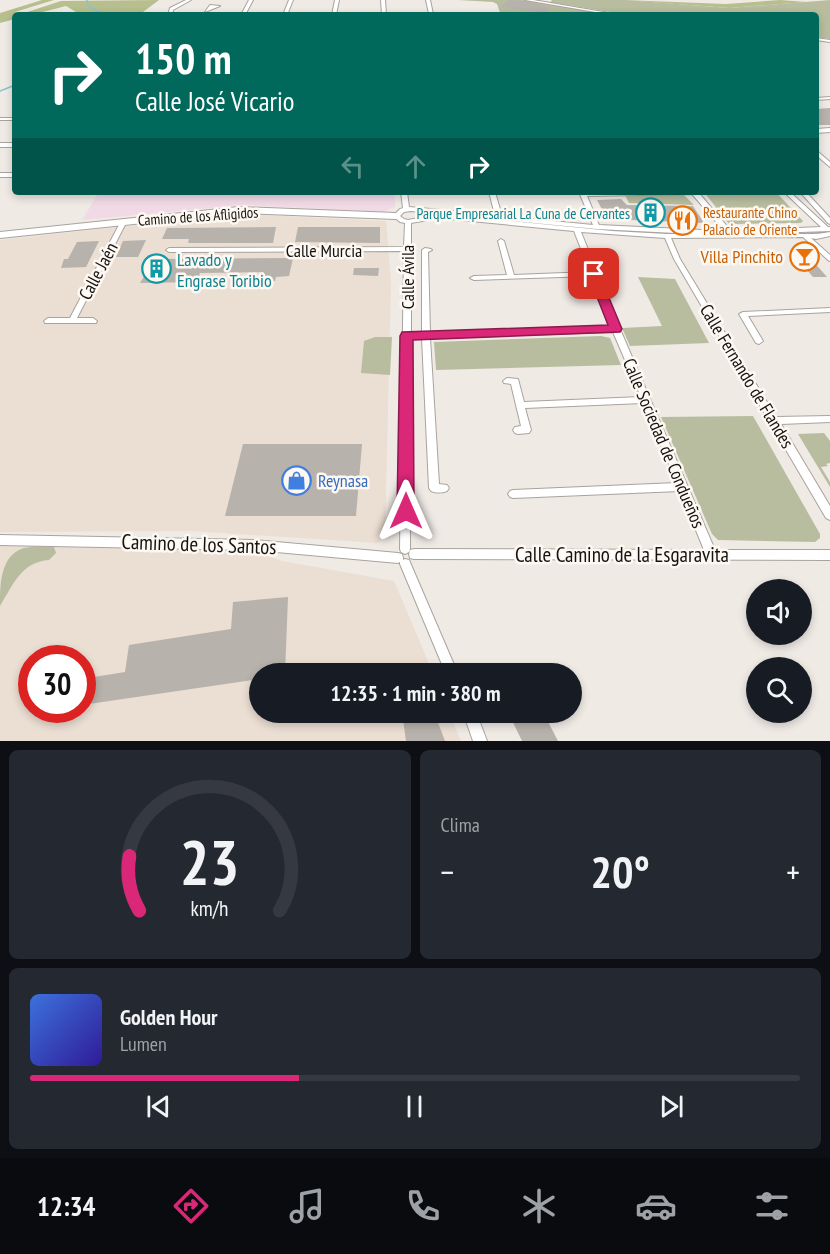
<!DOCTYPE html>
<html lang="es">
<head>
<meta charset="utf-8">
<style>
  body { margin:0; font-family:"PT Sans Narrow",sans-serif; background:#242831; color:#f1f3f6; height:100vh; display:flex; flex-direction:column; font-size:22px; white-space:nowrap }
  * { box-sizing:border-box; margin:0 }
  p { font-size:20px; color:#9ea1a6 }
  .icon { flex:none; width:33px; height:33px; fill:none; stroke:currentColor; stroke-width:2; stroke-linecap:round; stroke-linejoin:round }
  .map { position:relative; height:741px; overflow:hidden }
  .side { display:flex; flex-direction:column; gap:9px; padding:9px; background:#0d0f14; flex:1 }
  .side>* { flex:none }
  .top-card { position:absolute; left:12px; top:12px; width:807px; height:183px; border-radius:6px; box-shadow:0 3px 9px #0003; background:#00695c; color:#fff; overflow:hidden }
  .buttons { position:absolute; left:746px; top:579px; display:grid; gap:12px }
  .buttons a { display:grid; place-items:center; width:66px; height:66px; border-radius:50%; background:#171b24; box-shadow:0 3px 9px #0003; font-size:30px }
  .speed { position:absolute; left:18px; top:645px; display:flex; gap:12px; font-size:30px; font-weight:700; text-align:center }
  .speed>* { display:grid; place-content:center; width:78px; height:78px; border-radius:50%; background:#171b24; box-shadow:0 3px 9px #0003; line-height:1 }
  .speed .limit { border:9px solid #d22; background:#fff; color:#111 }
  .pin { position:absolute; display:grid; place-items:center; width:51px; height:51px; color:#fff; margin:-26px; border-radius:12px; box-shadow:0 3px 9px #0006 }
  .me { position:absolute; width:66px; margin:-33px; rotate:0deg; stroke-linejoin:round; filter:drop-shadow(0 0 4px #0008) }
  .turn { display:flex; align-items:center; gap:21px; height:126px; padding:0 24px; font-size:27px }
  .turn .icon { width:78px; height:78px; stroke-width:2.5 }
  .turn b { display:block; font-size:42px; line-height:51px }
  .lanes { display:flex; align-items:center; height:57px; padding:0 24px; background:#0003; justify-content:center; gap:30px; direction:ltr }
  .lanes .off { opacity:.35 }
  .big { font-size:45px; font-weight:700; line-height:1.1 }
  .side .widget { flex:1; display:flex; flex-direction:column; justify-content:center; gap:9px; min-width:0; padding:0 21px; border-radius:9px; background:#242831 }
  .side .dial { align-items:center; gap:0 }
  .dial svg { height:156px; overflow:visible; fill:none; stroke:#363941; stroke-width:7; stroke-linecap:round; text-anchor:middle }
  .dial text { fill:#f1f3f6; stroke:none }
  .song { display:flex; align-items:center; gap:18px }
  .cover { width:72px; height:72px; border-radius:9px; background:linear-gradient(135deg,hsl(220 70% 55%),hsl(250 70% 35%)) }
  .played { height:6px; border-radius:3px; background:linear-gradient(90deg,#db2777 35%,#363941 35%) }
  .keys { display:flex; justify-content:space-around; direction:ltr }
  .heat { display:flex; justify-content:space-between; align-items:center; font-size:33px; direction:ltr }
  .side .tiles { flex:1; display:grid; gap:9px; grid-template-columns:1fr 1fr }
  .widget:last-child { grid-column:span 2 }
  .trip { position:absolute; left:249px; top:663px; width:333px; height:60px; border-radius:30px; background:#171b24; box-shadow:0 3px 9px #0003; font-weight:700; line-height:60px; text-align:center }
  .tabs { display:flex; height:96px; justify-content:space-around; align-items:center; background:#090b0e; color:#9ea1a6 }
  .tabs .icon { width:42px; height:42px }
  .tabs .on { color:#db2777 }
  .tabs b { font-size:27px; color:#f1f3f6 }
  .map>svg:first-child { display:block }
  .built { fill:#ebded3; fill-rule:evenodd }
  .education { fill:#f1dae6 }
  .green { fill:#b8bd9f }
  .forest { fill:#b7bf8f }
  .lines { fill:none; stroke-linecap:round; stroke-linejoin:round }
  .stream { stroke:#85c3d0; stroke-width:1.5 }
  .building { fill:#b8b2ac }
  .street-casing { stroke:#a9a39e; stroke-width:2 }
  .secondary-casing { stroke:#a9a39e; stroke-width:2 }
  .street { fill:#fff; fill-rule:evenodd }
  .secondary { fill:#fff; fill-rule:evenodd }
  .route { fill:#db2777; stroke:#8e194d; stroke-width:1.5 }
  .labels { text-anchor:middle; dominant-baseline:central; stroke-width:5; stroke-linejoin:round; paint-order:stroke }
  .far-food-label { font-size:15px; fill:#c56008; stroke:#fef8f2; text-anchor:start }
  .far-culture-label { font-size:15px; fill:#0d838f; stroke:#fef8f2; text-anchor:end }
  .far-street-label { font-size:15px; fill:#151311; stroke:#fef8f2 }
  .street-label { font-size:18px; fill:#151311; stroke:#fef8f2 }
  .food-label { font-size:18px; fill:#c56008; stroke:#fef8f2; text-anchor:end }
  .culture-label { font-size:18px; fill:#0d838f; stroke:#fef8f2; text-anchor:start }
  .shop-label { font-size:18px; fill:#366cbe; stroke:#fef8f2; text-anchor:start }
  .near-street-label { font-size:21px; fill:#151311; stroke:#fef8f2 }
</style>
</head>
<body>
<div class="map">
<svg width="830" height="741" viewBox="0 0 830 741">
  <rect width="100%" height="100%" fill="#f0eae5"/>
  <g class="built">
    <polygon points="237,214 386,221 391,281 385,538 377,543 191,531 0,532 0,240"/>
    <path d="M0,543L244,548L282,561L394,581L433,673L260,674V712L449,713L461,741H0ZM32,658H82V710H32Z"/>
  </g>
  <polygon class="education" points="99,192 395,192 395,207 383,212 244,205 82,220"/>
  <g class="green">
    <polygon points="458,0 527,0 550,3 552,0 626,0 729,8 830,0 830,39 816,37 816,15 629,15 555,3 554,4 616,15 500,13 497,4 493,2"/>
    <polygon points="704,192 776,192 803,221 801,223 729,224"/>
    <polygon points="683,194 694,205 629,203 625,195"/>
    <polygon points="638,277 675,279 709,343 630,346 622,328 662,326"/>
    <polygon points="601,336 610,338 621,365 436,370 434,342"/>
    <polygon points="375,337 392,337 390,375 361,373 364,341"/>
    <polygon points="753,416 820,534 820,538 815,542 718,540 712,534 661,417"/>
    <polygon points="824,433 830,441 830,463 826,464 828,466 821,467 830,482 830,487 798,434"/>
    <path d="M54,547L56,553L49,560C21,562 13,585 0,606C0,585 0,555 24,548C33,546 45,547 54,547Z"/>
  </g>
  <g class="forest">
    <polygon points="42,0 54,0 15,12 18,15 61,1 159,0 139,15 81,15 66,6 31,15 15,15 15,19 0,23 0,13"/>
    <polygon points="623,0 726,4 780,0 807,2 729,8"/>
  </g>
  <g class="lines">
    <g class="stream">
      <polyline points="87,0 88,6 105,15"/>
      <polyline points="0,91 15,85"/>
    </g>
  </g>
  <g class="building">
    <polygon points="509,0 523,1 551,7 546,12 537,12 500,7"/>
    <polygon points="830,108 830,125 816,125 816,109"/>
    <polygon points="621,199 627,205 693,206 704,223 607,219 597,200"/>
    <polygon points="276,227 273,243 188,243 189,239 162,239 167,228"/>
    <polygon points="298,227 380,227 380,243 295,242"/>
    <polygon points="146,240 138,257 116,257 123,241"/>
    <polygon points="99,241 86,267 61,268 64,259 68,259 77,242"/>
    <polygon points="293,258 289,276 276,277 275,281 261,281 264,272 200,273 197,282 140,283 155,259"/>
    <polygon points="799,261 813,261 827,277 813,277"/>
    <polygon points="354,268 379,268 378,276 353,275"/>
    <polygon points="243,444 362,444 356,516 225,516"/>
    <polygon points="288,597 285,674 260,674 260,679 82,705 82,679 125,672 129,645 231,629 233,602"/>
    <polygon points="402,712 434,712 445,741 406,741"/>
    <polygon points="508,712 543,712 558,741 522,741"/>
  </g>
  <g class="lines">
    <defs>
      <g id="street">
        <polygon points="186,0 191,0 173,10 172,15 168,15 170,8"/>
        <polygon points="249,0 253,0 245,15 241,15"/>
        <polygon points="289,0 293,0 287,15 283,15"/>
        <polygon points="335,0 339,0 336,15 332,15"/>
        <polygon points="381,0 385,0 386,15 382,15"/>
        <polygon points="426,0 430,0 433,14 570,14 572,15 426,15 429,14"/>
        <polygon points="525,0 533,0 621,15 613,15"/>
        <polygon points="210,5 220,6 205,12"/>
        <polygon points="816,38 830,40 830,42 816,40"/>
        <polygon points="830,97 830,99 816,100 816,98"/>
        <rect x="0" y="118" width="15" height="2"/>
        <polygon points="830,128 830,132 816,133 816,129"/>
        <rect x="0" y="143" width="15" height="4"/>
        <polygon points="816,150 830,162 830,167 816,155"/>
        <rect x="0" y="173" width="15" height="4"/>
        <path d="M401,192H407L409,207L495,215L489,192H495L502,216L593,225L579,192H698L731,231L821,227L784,192H790L828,227H830V231L771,233C790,233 811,236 830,232V236L816,239L811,238L830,255V261L828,260L803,237L671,238L680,259L776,417L830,416V422L781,424L830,506V520L826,518L674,259L665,238L581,232L620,329L715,550H830V560L414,559L410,558L409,554L410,550L414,549L704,550L680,491L513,498L510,497L508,494L510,491L513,490L677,483L643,403L525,408L531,430L529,433L518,434L515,433L513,430L515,427L521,426L511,384L504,383L503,381L507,378L518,379L524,402L641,397L613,332L430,338L439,484L447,485L449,488L447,491C442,493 436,493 431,491L429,488L422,338L411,339L410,549L409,552L405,554L401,552L400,549L404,251L169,252L166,250L169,248L404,247L405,223L400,222L393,216L400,209L403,208ZM692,194L724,231L599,225L587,196ZM411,211L597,229L695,234H667L612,231L439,214L408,220L404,219L400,216L404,212ZM439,218L574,231L590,272L514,275L504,241L501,239L498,241L507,275L474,276L470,278L474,280L592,276L611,327L430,333L428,252L432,250L431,249L425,248L422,250V333H411V223Z"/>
        <polygon points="800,192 806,192 830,218 830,224 828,223"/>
        <polygon points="124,219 127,221 77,318 93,318 97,321 96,323 45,323 44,321 48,318 70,318 121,221"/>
        <polygon points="830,308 830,312 748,316 763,341 759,344 756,343 739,314 743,312"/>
        <polygon points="0,535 253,540 398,553 402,554 403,558 403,560 405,559 409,560 458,674 446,674 400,564 400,562 398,563 253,550 0,545"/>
        <polygon points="463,712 476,712 487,741 473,741"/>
      </g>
      <polygon id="secondary" points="239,207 396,213 401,216 396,219 239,213 0,238 0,232"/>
    </defs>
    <use href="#street" class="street-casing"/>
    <use href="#secondary" class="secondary-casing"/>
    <use href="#street" class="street"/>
    <use href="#secondary" class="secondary"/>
  </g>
  <polygon class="route" points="594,270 599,274 622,329 620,332 413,340 414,511 412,516 406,518 400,516 397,511 400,336 402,332 608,325 588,274"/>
  <defs>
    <symbol id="building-ring" viewBox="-11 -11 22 22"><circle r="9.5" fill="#fef8f2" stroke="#0f9aa8" stroke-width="1.5"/><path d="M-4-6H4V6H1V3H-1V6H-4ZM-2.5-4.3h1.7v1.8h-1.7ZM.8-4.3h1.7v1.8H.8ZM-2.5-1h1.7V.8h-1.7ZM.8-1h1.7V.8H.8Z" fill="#0f9aa8"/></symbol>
    <symbol id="restaurant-ring" viewBox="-11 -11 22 22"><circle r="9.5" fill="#fef8f2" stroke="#e8710a" stroke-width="1.5"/><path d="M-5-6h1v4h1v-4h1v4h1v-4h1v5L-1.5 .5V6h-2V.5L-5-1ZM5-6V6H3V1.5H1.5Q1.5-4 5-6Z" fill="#e8710a"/></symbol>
    <symbol id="bar-ring" viewBox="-11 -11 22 22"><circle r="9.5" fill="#fef8f2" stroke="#e8710a" stroke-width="1.5"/><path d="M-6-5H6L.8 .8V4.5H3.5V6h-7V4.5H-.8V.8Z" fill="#e8710a"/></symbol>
    <symbol id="shop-ring" viewBox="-11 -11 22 22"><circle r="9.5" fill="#fef8f2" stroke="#3f7fe0" stroke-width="1.5"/><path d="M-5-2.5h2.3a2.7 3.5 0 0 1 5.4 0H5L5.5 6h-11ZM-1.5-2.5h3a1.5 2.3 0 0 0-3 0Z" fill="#3f7fe0"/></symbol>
  </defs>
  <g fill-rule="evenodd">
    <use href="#building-ring" x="634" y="196" width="33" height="33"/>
    <use href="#restaurant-ring" x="666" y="204" width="33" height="33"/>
    <use href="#bar-ring" x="788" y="240" width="33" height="33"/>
    <use href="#building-ring" x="140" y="252" width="33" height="33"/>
    <use href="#shop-ring" x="280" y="464" width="33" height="33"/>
  </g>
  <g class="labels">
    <g class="far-food-label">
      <text x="703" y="212">Restaurante Chino<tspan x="703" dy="17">Palacio de Oriente</tspan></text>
    </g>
    <g class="far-culture-label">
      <text x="630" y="213">Parque Empresarial La Cuna de Cervantes</text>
    </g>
    <g class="far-street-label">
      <text transform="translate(198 216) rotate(-4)">Camino de los Afligidos</text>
    </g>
    <g class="street-label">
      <text x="324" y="250">Calle Murcia</text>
      <text transform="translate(98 271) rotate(-62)">Calle Jaén</text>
      <text transform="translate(407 277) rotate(-90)">Calle Ávila</text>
      <text transform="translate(747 376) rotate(59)">Calle Fernando de Flandes</text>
      <text transform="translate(664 443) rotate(67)">Calle Sociedad de Condueños</text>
    </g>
    <g class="food-label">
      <text x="783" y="256">Villa Pinchito</text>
    </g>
    <g class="culture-label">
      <text x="177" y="259">Lavado y<tspan x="177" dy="21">Engrase Toribio</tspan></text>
    </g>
    <g class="shop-label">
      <text x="318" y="480">Reynasa</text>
    </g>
    <g class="near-street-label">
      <text transform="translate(199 544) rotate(2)">Camino de los Santos</text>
      <text x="622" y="554">Calle Camino de la Esgaravita</text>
    </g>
  </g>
</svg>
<div class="buttons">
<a><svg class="icon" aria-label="sound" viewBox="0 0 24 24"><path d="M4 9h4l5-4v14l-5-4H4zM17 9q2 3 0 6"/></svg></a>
<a><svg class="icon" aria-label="search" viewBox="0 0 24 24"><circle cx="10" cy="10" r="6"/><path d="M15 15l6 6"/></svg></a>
</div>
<div class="speed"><div class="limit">30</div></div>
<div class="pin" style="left:594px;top:274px;background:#d93025"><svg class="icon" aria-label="arrive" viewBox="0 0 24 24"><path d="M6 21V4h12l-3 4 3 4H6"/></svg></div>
<svg class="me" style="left:406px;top:511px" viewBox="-20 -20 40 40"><path d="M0-17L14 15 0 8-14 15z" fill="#db2777" stroke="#fff" stroke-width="4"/></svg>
<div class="trip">12:35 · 1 min · 380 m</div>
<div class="top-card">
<div class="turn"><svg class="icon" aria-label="right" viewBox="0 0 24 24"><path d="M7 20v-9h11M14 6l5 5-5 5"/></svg><div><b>150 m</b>Calle José Vicario</div></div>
<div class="lanes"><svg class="icon off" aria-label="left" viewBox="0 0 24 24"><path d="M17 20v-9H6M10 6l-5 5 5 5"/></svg><svg class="icon off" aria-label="ahead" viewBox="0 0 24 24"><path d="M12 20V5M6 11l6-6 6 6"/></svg><svg class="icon" aria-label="right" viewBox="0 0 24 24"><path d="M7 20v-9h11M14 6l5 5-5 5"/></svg></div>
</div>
</div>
<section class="side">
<div class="tiles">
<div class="widget dial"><svg viewBox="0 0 100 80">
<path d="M14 69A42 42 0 1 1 86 69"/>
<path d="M14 69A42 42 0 0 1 9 41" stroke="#db2777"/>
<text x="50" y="56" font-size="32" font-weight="700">23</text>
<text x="50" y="72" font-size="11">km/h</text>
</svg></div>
<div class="widget"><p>Clima</p>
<div class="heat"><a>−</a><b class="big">20°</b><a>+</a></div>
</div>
<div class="widget">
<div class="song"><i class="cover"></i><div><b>Golden Hour</b><p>Lumen</p></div></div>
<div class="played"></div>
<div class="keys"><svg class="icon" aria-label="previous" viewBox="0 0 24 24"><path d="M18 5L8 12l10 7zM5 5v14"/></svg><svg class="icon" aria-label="pause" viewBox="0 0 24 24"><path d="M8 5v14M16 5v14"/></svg><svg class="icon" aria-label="next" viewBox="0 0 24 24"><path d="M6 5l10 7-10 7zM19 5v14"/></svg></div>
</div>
</div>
</section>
<nav class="tabs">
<b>12:34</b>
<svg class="icon on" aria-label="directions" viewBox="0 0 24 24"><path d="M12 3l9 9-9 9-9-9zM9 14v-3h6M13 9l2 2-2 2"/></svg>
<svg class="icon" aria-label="music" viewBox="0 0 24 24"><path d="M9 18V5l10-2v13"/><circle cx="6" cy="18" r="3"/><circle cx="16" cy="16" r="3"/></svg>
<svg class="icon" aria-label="phone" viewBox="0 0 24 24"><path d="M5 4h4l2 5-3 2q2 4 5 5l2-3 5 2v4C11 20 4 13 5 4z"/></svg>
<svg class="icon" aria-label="climate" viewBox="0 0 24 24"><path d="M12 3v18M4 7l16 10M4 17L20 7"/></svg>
<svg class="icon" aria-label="car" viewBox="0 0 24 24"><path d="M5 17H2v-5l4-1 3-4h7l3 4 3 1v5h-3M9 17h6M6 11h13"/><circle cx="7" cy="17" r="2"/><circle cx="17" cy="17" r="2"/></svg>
<svg class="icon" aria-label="filters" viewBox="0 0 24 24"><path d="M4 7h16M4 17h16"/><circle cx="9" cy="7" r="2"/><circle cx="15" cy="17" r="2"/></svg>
</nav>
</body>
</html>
